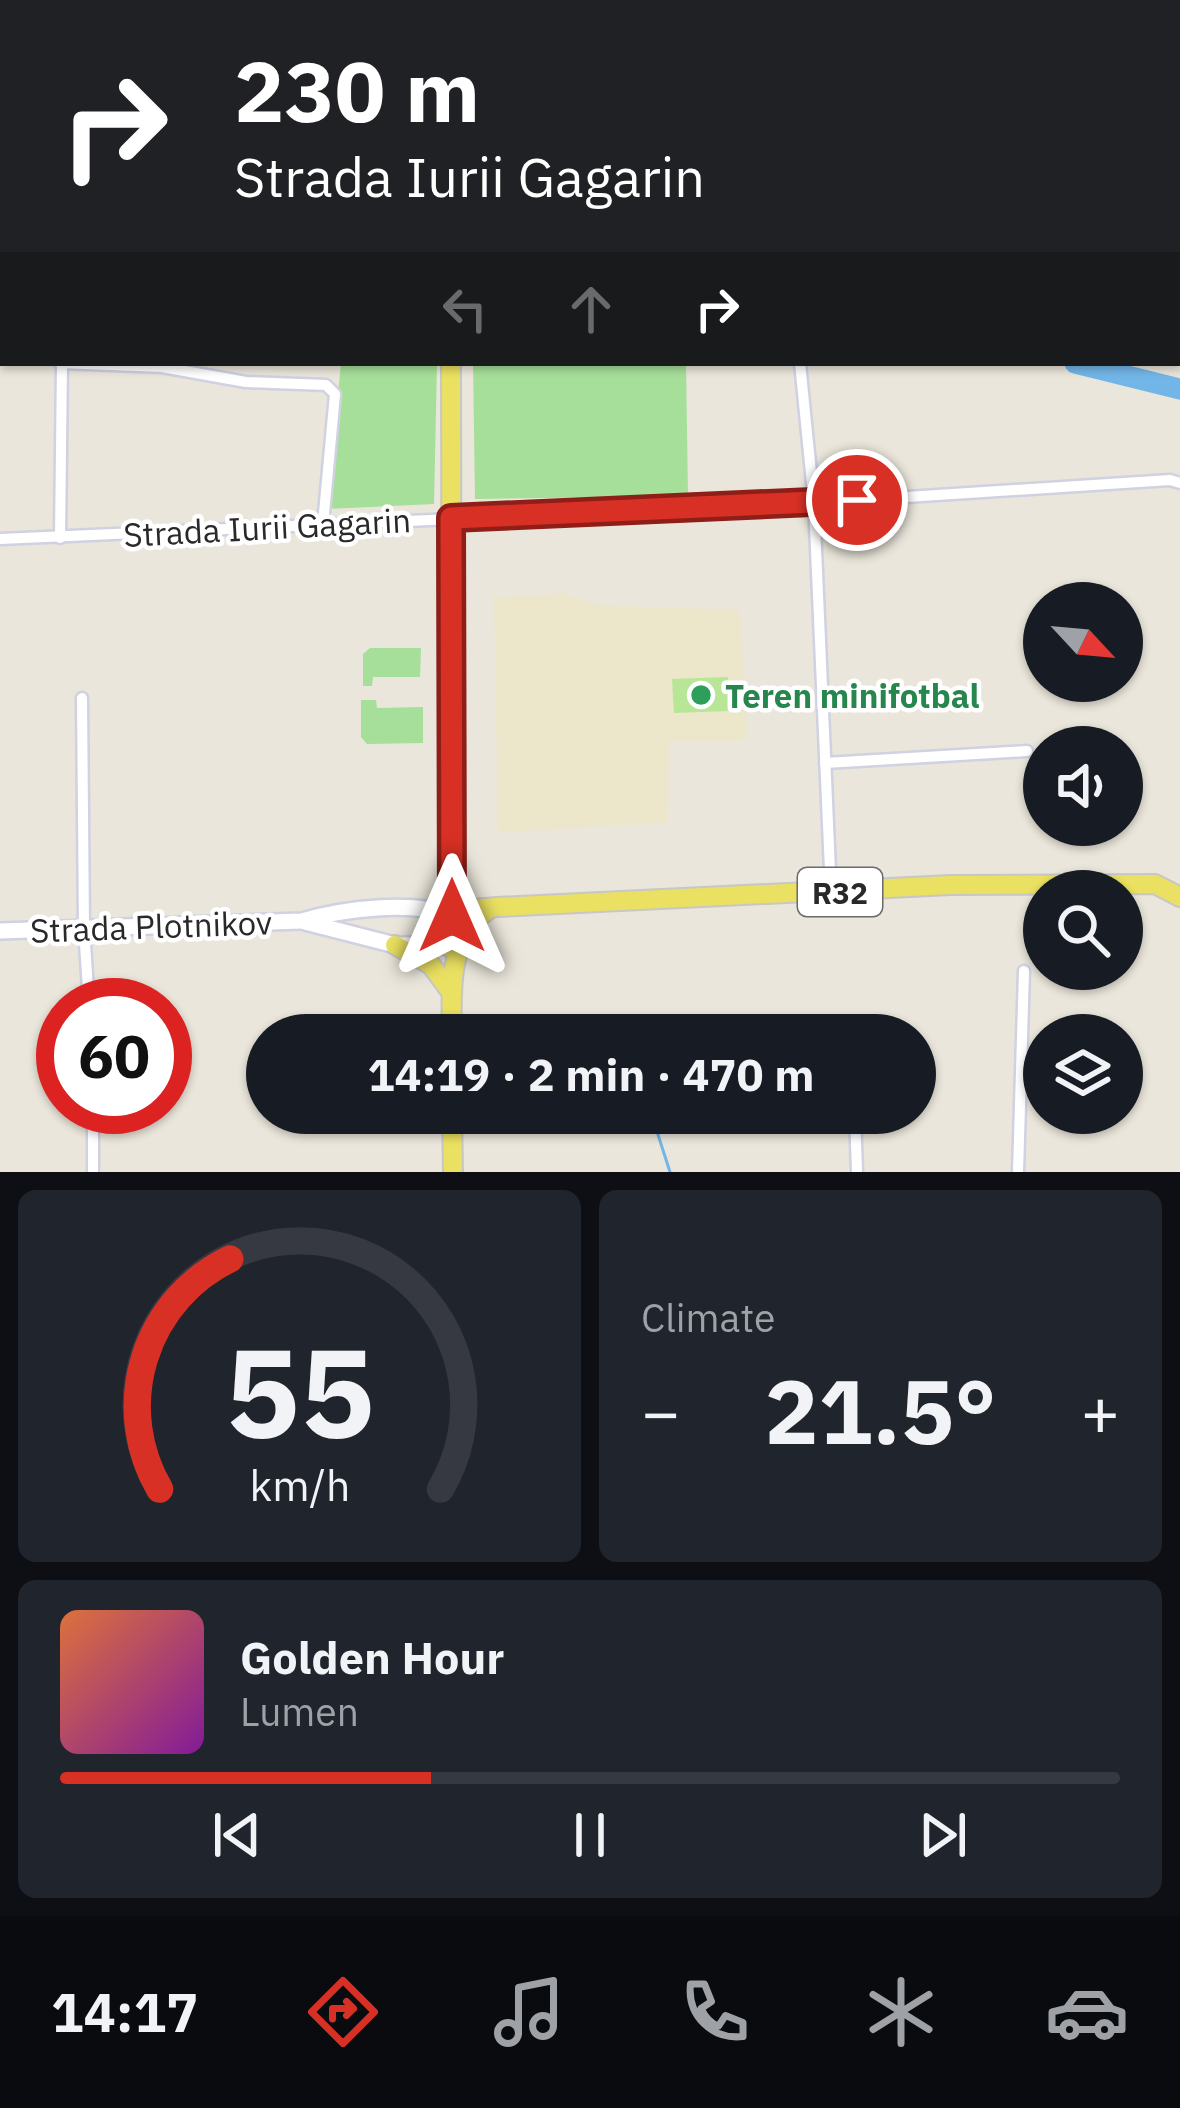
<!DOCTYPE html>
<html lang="en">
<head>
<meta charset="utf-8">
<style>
  body { margin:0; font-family:"IBM Plex Sans",sans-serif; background:#20242c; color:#f1f3f6; height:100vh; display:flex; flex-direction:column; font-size:45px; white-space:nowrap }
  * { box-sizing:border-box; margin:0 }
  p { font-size:39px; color:#9ea1a6 }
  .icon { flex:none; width:66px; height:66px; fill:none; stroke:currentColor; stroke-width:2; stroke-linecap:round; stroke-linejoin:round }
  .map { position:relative; height:1172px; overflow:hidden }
  .details { display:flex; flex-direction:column; gap:18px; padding:18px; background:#0d0f14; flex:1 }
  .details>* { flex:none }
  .top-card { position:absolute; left:0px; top:0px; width:1182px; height:366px; box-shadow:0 3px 9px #0004; background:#202124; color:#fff; overflow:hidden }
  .needle { width:78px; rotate:116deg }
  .tools { position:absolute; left:1023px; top:582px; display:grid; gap:24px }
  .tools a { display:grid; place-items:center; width:120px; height:120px; border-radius:50%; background:#171b24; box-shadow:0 3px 9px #0004; font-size:60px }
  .speed { position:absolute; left:36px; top:978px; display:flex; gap:24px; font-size:60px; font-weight:700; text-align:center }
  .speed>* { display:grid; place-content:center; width:156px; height:156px; border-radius:50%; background:#171b24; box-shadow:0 3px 9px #0004; line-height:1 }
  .speed .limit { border:18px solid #d22; background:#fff; color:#111 }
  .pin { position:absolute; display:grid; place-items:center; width:102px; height:102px; color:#fff; margin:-51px; border:6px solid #fff; border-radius:50%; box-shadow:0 3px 12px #0007 }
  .me { position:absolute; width:132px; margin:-66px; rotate:0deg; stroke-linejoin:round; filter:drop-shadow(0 0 9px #0008) }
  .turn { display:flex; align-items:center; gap:42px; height:252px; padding:0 36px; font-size:54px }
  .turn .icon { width:156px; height:156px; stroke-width:2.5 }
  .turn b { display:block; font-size:84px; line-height:102px }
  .lanes { display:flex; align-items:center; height:114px; padding:0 36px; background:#0003; justify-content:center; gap:60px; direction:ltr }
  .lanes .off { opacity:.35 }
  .big { font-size:90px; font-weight:800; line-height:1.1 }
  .details .card { flex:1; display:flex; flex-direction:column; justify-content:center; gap:18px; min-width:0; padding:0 42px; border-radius:18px; background:#20242c }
  .details .dial { align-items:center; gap:0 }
  .dial svg { height:312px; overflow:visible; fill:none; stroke:#363941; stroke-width:7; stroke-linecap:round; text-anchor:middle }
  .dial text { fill:#f1f3f6; stroke:none }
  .song { display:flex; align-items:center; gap:36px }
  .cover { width:144px; height:144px; border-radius:18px; background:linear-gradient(135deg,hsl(20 70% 55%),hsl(290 70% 35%)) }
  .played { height:12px; border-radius:6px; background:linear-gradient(90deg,#d93025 35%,#363941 35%) }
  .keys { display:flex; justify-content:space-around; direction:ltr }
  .heat { display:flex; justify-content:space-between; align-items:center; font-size:66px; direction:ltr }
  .details .tiles { flex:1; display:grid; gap:18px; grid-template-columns:1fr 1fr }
  .card:last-child { grid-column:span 2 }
  .trip { position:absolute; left:246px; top:1014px; width:690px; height:120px; border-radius:60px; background:#171b24; box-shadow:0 3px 9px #0004; font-weight:800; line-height:120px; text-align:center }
  .tab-bar { display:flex; height:192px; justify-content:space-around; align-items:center; background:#090b0e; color:#9ea1a6 }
  .tab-bar .icon { width:84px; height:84px }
  .tab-bar .current { color:#d93025 }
  .tab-bar b { font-size:54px; color:#f1f3f6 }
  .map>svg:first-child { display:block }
  .education { fill:#ece6cb }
  .green { fill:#a6df99 }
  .pitch { fill:#b7e696 }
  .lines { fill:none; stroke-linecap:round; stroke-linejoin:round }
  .stream { stroke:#72b6e8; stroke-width:3 }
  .river { stroke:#72b6e8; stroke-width:21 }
  .minor-casing { stroke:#d0d1e1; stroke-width:15 }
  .secondary-casing { stroke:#d0d1e1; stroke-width:20 }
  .primary-casing { stroke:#c7c7c7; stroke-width:22 }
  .minor { stroke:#fff; stroke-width:10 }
  .secondary { stroke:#fff; stroke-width:15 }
  .primary { stroke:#eae061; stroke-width:18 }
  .route-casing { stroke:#8d1f18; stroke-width:30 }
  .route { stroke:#d93025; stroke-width:21 }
  .leisure-dot { fill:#2e9e5b; stroke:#fff; stroke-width:4.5 }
  .labels { text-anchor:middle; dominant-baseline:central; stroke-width:9; stroke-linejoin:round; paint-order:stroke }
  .shield { fill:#fff; stroke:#696969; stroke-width:3 }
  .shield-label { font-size:30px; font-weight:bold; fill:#292929 }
  .street-label { font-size:33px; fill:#292929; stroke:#fff }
  .leisure-label { font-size:33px; font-weight:bold; fill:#27864d; stroke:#fff; text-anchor:start }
</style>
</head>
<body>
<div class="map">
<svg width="1180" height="1172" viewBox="0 0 1180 1172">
  <rect width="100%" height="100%" fill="#eae6db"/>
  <polygon class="education" points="565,594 599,605 740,610 748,740 669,741 668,823 498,832 494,597"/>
  <g class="green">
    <polygon points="341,363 437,363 434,504 327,509"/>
    <polygon points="473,363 686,363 688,496 475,499"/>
    <polygon points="370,648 421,648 420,677 373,677 372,686 363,686 363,654"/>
    <polygon points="361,700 376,700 377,708 423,707 423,743 367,744 361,737"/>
  </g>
  <polygon class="pitch" points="728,677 729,711 674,713 672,679"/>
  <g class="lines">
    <polyline class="stream" points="651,1113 670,1172"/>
    <g class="river">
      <polyline points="0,201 3,202"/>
      <polyline points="1075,363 1180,389"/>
    </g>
    <defs>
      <g id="minor">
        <polyline points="6,0 10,3"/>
        <polyline points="1007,0 1007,3"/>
        <polyline points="785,3 785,0"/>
        <polyline points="1179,161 1180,158"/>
        <polyline points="1179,207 1180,207"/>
        <polyline points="0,342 3,343"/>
        <polyline points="60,363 162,367 246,382 326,385 335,394 323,524"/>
        <polyline points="800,363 814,503 831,893"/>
        <polyline points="60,538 62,363"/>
        <polyline points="0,539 814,503 1170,480 1180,483"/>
        <polyline points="82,698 84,928 89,1005"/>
        <polyline points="825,763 1027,751"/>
        <polyline points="93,1107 93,1172"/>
        <polyline points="855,1113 857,1172"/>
        <polyline points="1018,1172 1024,971"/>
      </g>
      <g id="secondary">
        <polyline points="305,922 395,945 442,945"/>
        <path d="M0,931L302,921C342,909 412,900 452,916"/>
      </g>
      <g id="primary">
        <polyline points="459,3 459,0"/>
        <polyline points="451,363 452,916"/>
        <polyline points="460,943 450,947 439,943 434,930 438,921 473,909 497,907 951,885 1155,884 1180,897"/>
        <polyline points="395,945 431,965 451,992"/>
        <path d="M452,1035C451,993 448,936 487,911"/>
        <polyline points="452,1113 453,1172"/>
      </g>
    </defs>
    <use href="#minor" class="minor-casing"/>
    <use href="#secondary" class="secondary-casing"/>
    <use href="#primary" class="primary-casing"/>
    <use href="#minor" class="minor"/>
    <use href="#secondary" class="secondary"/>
    <use href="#primary" class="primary"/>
  </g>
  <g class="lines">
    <defs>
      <polyline id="route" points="452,916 451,518 857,500"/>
    </defs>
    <use href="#route" class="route-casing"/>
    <use href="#route" class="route"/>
  </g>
  <circle class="leisure-dot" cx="701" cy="695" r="12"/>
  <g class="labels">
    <rect class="shield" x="798" y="868" width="84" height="48" rx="9"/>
    <g class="shield-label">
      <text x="840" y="892">R32</text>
    </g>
    <g class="street-label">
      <text transform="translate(267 527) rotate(-3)">Strada Iurii Gagarin</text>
      <text transform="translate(151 926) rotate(-2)">Strada Plotnikov</text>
    </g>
    <g class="leisure-label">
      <text x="725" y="695">Teren minifotbal</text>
    </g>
  </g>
</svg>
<div class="tools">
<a><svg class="needle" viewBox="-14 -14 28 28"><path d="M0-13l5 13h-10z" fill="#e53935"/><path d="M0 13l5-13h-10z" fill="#9ea1a6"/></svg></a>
<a><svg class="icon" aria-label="sound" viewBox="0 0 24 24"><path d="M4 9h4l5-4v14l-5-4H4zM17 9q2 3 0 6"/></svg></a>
<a><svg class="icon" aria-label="search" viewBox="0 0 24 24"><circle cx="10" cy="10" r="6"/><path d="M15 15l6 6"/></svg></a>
<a><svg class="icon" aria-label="layers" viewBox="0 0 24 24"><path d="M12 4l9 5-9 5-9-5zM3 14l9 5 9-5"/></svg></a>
</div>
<div class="speed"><div class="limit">60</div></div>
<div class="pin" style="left:857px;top:500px;background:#d93025"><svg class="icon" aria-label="arrive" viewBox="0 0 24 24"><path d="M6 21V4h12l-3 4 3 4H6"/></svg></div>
<svg class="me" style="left:452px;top:916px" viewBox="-20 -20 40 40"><path d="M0-17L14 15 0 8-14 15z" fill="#d93025" stroke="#fff" stroke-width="4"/></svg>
<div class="trip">14:19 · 2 min · 470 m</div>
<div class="top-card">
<div class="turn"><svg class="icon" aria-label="right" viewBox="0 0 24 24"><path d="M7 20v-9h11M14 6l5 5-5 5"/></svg><div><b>230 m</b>Strada Iurii Gagarin</div></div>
<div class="lanes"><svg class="icon off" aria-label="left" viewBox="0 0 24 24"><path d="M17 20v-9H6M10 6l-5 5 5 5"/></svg><svg class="icon off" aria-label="ahead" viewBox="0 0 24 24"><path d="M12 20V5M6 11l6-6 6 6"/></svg><svg class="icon" aria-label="right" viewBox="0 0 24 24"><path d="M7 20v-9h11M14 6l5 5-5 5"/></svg></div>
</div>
</div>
<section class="details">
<div class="tiles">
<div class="card dial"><svg viewBox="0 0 100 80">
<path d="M14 69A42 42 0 1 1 86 69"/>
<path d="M14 69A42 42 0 0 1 32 10" stroke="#d93025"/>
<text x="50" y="56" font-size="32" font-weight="700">55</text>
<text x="50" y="72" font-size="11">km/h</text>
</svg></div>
<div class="card"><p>Climate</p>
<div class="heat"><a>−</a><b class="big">21.5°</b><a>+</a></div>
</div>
<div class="card">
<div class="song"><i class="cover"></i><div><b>Golden Hour</b><p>Lumen</p></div></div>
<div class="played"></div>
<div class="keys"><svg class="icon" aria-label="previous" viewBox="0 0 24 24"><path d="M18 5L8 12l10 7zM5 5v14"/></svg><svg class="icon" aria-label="pause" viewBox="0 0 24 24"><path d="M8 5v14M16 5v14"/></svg><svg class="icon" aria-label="next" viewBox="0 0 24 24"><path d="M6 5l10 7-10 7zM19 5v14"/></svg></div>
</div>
</div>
</section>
<nav class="tab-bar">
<b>14:17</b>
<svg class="icon current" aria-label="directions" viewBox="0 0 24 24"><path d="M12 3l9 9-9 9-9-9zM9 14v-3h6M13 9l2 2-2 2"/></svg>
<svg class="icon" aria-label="music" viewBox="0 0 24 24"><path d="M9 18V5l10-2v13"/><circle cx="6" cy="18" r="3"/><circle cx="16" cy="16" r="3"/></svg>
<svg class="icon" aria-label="phone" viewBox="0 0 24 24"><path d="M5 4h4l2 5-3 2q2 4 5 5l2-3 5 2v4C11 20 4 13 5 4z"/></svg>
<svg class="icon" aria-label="climate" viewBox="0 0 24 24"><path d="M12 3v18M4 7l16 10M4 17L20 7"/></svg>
<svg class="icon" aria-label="car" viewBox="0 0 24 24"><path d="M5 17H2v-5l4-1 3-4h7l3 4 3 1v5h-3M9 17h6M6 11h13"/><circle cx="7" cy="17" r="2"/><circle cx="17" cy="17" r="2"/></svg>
</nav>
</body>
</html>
